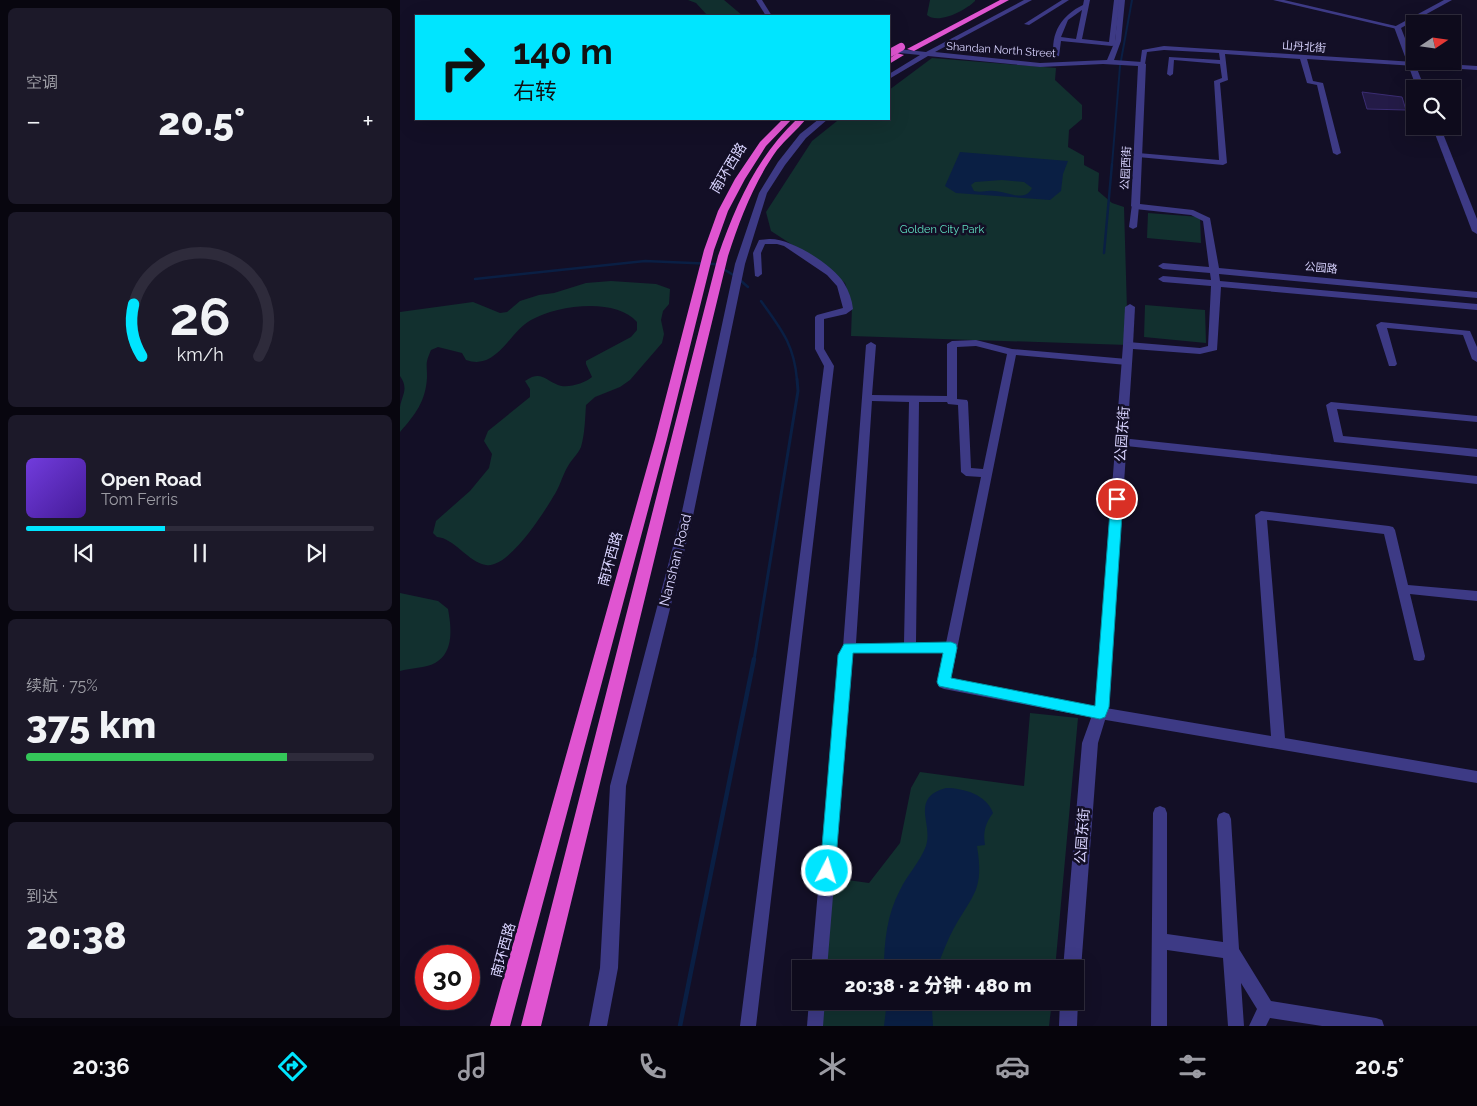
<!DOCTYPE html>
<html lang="zh">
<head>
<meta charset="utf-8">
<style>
  body { margin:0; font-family:Raleway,"Noto Sans SC",sans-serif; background:#1c1929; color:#f1f3f6; height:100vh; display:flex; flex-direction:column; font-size:19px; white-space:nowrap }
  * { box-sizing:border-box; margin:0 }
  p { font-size:16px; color:#9b9ba3 }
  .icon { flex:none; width:28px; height:28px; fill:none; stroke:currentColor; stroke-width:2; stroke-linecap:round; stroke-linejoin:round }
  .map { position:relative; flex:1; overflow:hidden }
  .details { display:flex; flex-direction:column; gap:8px; padding:8px; background:#08060f; width:400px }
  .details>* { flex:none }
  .banner { position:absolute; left:15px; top:15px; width:475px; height:105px; border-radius:0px; box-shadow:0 5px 20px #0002,0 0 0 1px #2e2b3b; background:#00e5ff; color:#111; overflow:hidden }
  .needle { width:32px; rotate:77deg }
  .controls { position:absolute; left:1006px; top:15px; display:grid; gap:10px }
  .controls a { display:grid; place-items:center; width:55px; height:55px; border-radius:0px; background:#0e0b1c; box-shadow:0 5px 20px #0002,0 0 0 1px #2e2b3b; font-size:25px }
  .speed { position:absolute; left:15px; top:945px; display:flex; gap:10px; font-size:25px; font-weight:700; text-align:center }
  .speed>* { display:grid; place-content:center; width:65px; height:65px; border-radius:50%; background:#0e0b1c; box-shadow:0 5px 20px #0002,0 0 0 1px #2e2b3b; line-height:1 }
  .speed .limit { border:8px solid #d22; background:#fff; color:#111 }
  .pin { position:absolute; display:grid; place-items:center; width:42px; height:42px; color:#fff; margin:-21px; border:2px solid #fff; border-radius:50%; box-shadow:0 1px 5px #0007 }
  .me { position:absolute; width:55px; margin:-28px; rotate:5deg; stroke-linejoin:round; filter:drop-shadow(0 0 4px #0008) }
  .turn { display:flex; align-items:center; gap:18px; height:105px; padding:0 15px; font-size:22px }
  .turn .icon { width:65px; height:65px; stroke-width:2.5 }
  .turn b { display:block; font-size:35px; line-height:42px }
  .big { font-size:38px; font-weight:800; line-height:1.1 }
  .details .card { flex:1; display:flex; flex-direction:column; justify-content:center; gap:8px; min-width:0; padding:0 18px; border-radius:8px; background:#1c1929 }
  .details .dial { align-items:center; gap:0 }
  .dial svg { height:130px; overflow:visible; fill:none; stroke:#2e2b3b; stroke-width:7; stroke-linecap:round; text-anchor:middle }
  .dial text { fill:#f1f3f6; stroke:none }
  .song { display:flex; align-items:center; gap:15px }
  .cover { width:60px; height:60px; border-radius:8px; background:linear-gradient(135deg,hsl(260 70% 55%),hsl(260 70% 35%)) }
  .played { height:5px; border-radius:2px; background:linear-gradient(90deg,#00e5ff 40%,#2e2b3b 40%) }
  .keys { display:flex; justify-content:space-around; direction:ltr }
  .heat { display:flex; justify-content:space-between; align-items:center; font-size:28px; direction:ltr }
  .charge { height:8px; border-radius:4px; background:linear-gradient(90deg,#34c759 75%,#2e2b3b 0) }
  .trip { position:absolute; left:392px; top:960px; width:292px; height:50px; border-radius:0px; background:#0e0b1c; box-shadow:0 5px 20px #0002,0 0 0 1px #2e2b3b; font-weight:800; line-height:50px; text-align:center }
  .menu { display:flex; height:80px; justify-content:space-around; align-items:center; background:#06040b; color:#9b9ba3 }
  .menu .icon { width:35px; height:35px }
  .menu .active { color:#00e5ff }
  .menu b { font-size:22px; color:#f1f3f6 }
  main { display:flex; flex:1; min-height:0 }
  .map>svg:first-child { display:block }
  .green { fill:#12302f }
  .water { fill:#0a1f44; fill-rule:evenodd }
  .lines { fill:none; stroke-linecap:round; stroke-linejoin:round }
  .stream-far3 { stroke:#0a1f44; stroke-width:2 }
  .stream-far2 { stroke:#0a1f44; stroke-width:2.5 }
  .stream-far1 { stroke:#0a1f44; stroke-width:3 }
  .stream { stroke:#0a1f44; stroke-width:4.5 }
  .building { fill:#241b47; stroke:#3b2d73 }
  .minor { fill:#3d3a85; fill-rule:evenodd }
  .tertiary { fill:#3d3a85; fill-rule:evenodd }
  .trunk { fill:#e055d1; fill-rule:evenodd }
  .trunk-bridge { stroke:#e055d1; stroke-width:8 }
  .route { fill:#00e5ff; stroke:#0095a6 }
  .labels { text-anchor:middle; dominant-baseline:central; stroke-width:5; stroke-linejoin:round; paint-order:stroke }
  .far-street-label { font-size:11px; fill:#d9d4ff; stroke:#130f26 }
  .far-park-label { font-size:11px; fill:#5fe0c0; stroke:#130f26 }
  .street-label { font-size:14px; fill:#d9d4ff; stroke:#130f26 }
</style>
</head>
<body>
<main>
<section class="details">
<div class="card"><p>空调</p>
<div class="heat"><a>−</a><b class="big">20.5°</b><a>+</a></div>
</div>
<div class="card dial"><svg viewBox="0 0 100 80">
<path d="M14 69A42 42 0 1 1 86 69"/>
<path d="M14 69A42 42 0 0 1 9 37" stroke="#00e5ff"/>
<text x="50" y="56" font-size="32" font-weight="700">26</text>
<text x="50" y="72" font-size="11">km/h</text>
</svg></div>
<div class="card">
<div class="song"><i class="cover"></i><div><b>Open Road</b><p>Tom Ferris</p></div></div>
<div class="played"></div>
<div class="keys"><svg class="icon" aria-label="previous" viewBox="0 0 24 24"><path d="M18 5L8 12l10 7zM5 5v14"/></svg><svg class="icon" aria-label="pause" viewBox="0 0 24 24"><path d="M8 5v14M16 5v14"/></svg><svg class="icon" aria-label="next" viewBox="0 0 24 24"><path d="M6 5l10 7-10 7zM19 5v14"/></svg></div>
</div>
<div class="card"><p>续航 · 75%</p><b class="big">375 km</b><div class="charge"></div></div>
<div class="card"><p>到达</p><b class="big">20:38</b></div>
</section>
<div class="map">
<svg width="1077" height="1026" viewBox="0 0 1077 1026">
  <rect width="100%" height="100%" fill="#130f26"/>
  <g class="green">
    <polygon points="288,0 324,0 343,16 308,16 296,3"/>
    <path d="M530,0H575V1C566,10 538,25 527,15Z"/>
    <polygon points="532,58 656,68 655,80 682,105 682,119 669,130 668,147 684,156 684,165 699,173 698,191 712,203 724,207 728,345 451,336 452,306 445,283 414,259 371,231 366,212 412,141 437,121 441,119 489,119 489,90"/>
    <polygon points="748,213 800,217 801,243 747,238"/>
    <path d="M211,281L256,284L270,289L269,304L263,311L261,320L264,334L262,343L230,380L220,387L195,397L186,405C185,419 185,433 181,447C178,454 172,459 168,466C162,476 160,487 153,497C143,514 108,569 86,565C68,562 54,538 37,537L33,533L36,521L70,491L89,468L92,454L84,441L88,431L130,397V389L125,381C141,370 145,380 158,385C167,389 185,383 192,377L186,364V361L231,337L237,330V322C216,297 157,305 131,320C109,332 97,371 66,360L62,353L38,347L31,350C25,364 27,363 27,377C26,401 15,415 0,432C0,424 0,415 0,407C2,395 9,389 0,376V312L73,302L100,313L107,312L120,301L139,295L154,293L186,283Z"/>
    <polygon points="745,305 805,310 806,343 744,337"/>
    <path d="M0,593L38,601L48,609C51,626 55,652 35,663C26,668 10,668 0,671Z"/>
    <polygon points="630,713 678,718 655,969 425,969 433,878 469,883 500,843 511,788 520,772 624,786"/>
    <polygon points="422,1001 652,1001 649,1026 420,1026"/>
  </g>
  <g class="water">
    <path d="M560,152L668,161L663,174L661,191L650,200L556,193L545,186ZM602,180L624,182L632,188C625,203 606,191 594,191C586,190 582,193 574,191L571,185L575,182Z"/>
    <path d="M546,788C564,788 587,795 593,813C585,824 583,832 585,845L577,846C584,890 574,893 554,928C547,941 542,954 537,968L538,969H484C484,942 487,914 500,890C507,875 520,862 526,846C534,825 509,798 546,788Z"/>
    <polygon points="487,1001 536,1001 536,1007 532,1009 533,1026 484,1026"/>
  </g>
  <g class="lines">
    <polyline class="stream-far3" points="712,165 720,66 732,0"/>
    <g class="stream-far2">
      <polyline points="704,253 712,164"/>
      <polyline points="75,279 245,261 315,264 335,276"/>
      <polyline points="340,280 348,287"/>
      <path d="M361,301C381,329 394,344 397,380"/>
    </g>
    <polyline class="stream-far1" points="354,660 398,391 397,379"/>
    <polyline class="stream" points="280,1026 354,659"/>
  </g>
  <polygon class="building" points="962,92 1002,97 1006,110 967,109"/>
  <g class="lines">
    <g class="minor">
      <polygon points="662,0 669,0 629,25 624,24"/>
      <path d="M684,0H690L682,39L709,42L714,0H720L715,42L720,44L712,46L661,41L659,56L654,57C650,33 662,15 683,5ZM682,10L676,39L661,37L668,20Z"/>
      <polygon points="873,0 884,0 1000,27 997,29"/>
      <polygon points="764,46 1077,66 1077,70 907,59 913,81 923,83 941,153 937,155 933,153 917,85 907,83 900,59 825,54 828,80 820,83 827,163 823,165 738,157 734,155 738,153 819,160 814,81 822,78 820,64 774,60 773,74 770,76 767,74 769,57 820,60 819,53 764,50 747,52 745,64 740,65 742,50"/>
      <polygon points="732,204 739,206 737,227 733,229 729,227"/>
      <path d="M369,239C391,238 433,265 444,283C449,291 452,300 453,309L446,314L424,319V349L434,366L356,1026H340L424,366L415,349V317L417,315L443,308L437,286L427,275L384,246L377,244H365L361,253L362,274L358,277L355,276L353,253L359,240Z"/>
      <polygon points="730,304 735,307 733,345 728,348 723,345 725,307"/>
      <polygon points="981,322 1070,331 1077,347 1077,362 1072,359 1063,335 987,328 997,364 995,366 989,366 976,325"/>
      <path d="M576,340L612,349L727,359L732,362L727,365L616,355L551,679L700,707L871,736L855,515L861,511L989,526L993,527L995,530L1008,585L1077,591V601L1010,594L1025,656L1024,660L1019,661L1014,660L984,534L867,520L885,738L1077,771V783L700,719L544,689L539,687L537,683L544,653H453L427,969H411L439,655L443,647L466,345L471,342L476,345L472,395L547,396V344L552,341ZM576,346L607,354L583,469L571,468L568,402L567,400L557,399V347ZM472,401L509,402L504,643H456ZM519,402H547L548,404L558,405L561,472L566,476L581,477L546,643H516Z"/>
      <polygon points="931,402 1077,416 1077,422 937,409 943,436 1077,449 1077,457 934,442 926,405"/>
      <polygon points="721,438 1077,476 1077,484 717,445 716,442"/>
      <polygon points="760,806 765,808 767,813 767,934 823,942 817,819 819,814 824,812 829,814 831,819 839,949 871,1001 976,1018 982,1020 984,1026 922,1026 870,1018 866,1026 849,1026 857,1009 841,983 844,1026 828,1026 823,958 767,950 767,1026 751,1026 753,813 755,808"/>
      <polygon points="409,1001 425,1001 423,1026 407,1026"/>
    </g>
    <g class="tertiary">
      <polygon points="356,0 362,0 372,16 366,16"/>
      <polygon points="624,0 632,0 535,52 640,63 707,60 715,41 719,0 725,0 721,41 714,60 742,62 746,64 740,204 793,210 810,218 819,268 1077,292 1077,298 819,274 820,281 1077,304 1077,310 821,287 817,350 800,354 733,349 709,707 698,743 681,969 676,976 676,969 663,969 682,743 695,707 723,345 728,342 800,348 808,346 811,286 763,282 758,279 763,276 811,280 810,273 763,269 758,266 763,263 809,267 803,221 791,215 735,209 731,206 738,66 703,64 640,67 528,56 489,79 489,74 520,55 489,52 489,48 526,52"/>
      <polygon points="1044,0 1052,0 1001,28 1025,89 1017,89 994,27"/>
      <polygon points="419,119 428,119 406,138 385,165 367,193 345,264 293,516 226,786 218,968 207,1026 189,1026 200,968 210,786 281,516 335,264 359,193 378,162 400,134"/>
      <polygon points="1032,126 1040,126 1077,219 1077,234 1072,231"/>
      <polygon points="676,996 678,1001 677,1026 659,1026 660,1001 676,1001"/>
    </g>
    <g class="trunk">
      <polygon points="600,0 609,0 514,51 507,49"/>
      <polygon points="497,53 504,55 489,64 489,59"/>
      <polygon points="383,119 392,119 366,146 345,179 328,211 314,250 267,439 110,1026 90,1026 255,439 304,250 318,211 335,179 360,142"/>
      <path d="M397,119H406C397,130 386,139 377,150C354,182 340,219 328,256L141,1026H121L318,256C336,204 357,157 397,119Z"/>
    </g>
    <polyline class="trunk-bridge" points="490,53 501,47"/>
  </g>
  <polygon class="route" points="717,495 723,499 709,707 705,717 700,719 539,686 537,682 543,653 453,653 435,871 433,876 427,878 422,876 420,871 438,655 444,644 551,642 556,644 557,648 551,678 695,706 711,499"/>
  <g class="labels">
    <g class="far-street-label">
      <text transform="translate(904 47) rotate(4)">山丹北街</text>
      <text transform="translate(601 50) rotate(4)">Shandan North Street</text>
      <text transform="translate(726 168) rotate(-87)">公园西街</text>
      <text transform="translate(921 268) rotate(5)">公园路</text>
    </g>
    <g class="far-park-label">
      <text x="542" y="229">Golden City Park</text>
    </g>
    <g class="street-label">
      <text transform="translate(328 168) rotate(-59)">南环西路</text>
      <text transform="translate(722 434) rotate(-86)">公园东街</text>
      <text transform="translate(210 559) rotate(-75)">南环西路</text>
      <text transform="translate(275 560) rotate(-76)">Nanshan Road</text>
      <text transform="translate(682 836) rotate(-86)">公园东街</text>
      <text transform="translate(103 950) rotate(-75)">南环西路</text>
    </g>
  </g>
</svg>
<div class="controls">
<a><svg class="needle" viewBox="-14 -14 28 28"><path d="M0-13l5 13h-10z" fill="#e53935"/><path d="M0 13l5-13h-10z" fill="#9b9ba3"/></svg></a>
<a><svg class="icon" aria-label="search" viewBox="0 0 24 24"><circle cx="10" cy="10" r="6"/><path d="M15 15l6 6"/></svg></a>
</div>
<div class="speed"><div class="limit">30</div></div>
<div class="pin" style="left:717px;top:499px;background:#d93025"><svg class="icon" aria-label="arrive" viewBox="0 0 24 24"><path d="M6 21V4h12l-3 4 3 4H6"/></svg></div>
<svg class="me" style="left:427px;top:871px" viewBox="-20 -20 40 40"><circle r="17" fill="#00e5ff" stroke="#fff" stroke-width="3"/><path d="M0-11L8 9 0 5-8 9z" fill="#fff"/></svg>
<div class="trip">20:38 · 2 分钟 · 480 m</div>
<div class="banner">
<div class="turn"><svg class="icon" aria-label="right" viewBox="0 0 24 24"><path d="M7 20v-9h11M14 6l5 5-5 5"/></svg><div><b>140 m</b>右转</div></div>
</div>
</div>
</main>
<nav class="menu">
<b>20:36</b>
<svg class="icon active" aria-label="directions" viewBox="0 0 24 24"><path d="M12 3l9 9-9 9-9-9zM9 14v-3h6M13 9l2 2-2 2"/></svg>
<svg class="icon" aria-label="music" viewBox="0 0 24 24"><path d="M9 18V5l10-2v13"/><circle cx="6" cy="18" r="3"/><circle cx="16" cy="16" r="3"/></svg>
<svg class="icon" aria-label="phone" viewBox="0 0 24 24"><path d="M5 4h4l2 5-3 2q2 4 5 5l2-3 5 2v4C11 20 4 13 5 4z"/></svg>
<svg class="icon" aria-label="climate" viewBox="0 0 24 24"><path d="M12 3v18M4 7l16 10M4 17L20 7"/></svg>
<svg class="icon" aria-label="car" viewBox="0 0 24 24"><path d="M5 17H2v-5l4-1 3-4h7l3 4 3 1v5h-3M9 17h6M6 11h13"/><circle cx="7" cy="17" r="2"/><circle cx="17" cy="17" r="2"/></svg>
<svg class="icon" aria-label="filters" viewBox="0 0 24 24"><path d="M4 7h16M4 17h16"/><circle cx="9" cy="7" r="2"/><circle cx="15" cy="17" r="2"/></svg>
<b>20.5°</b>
</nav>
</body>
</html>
